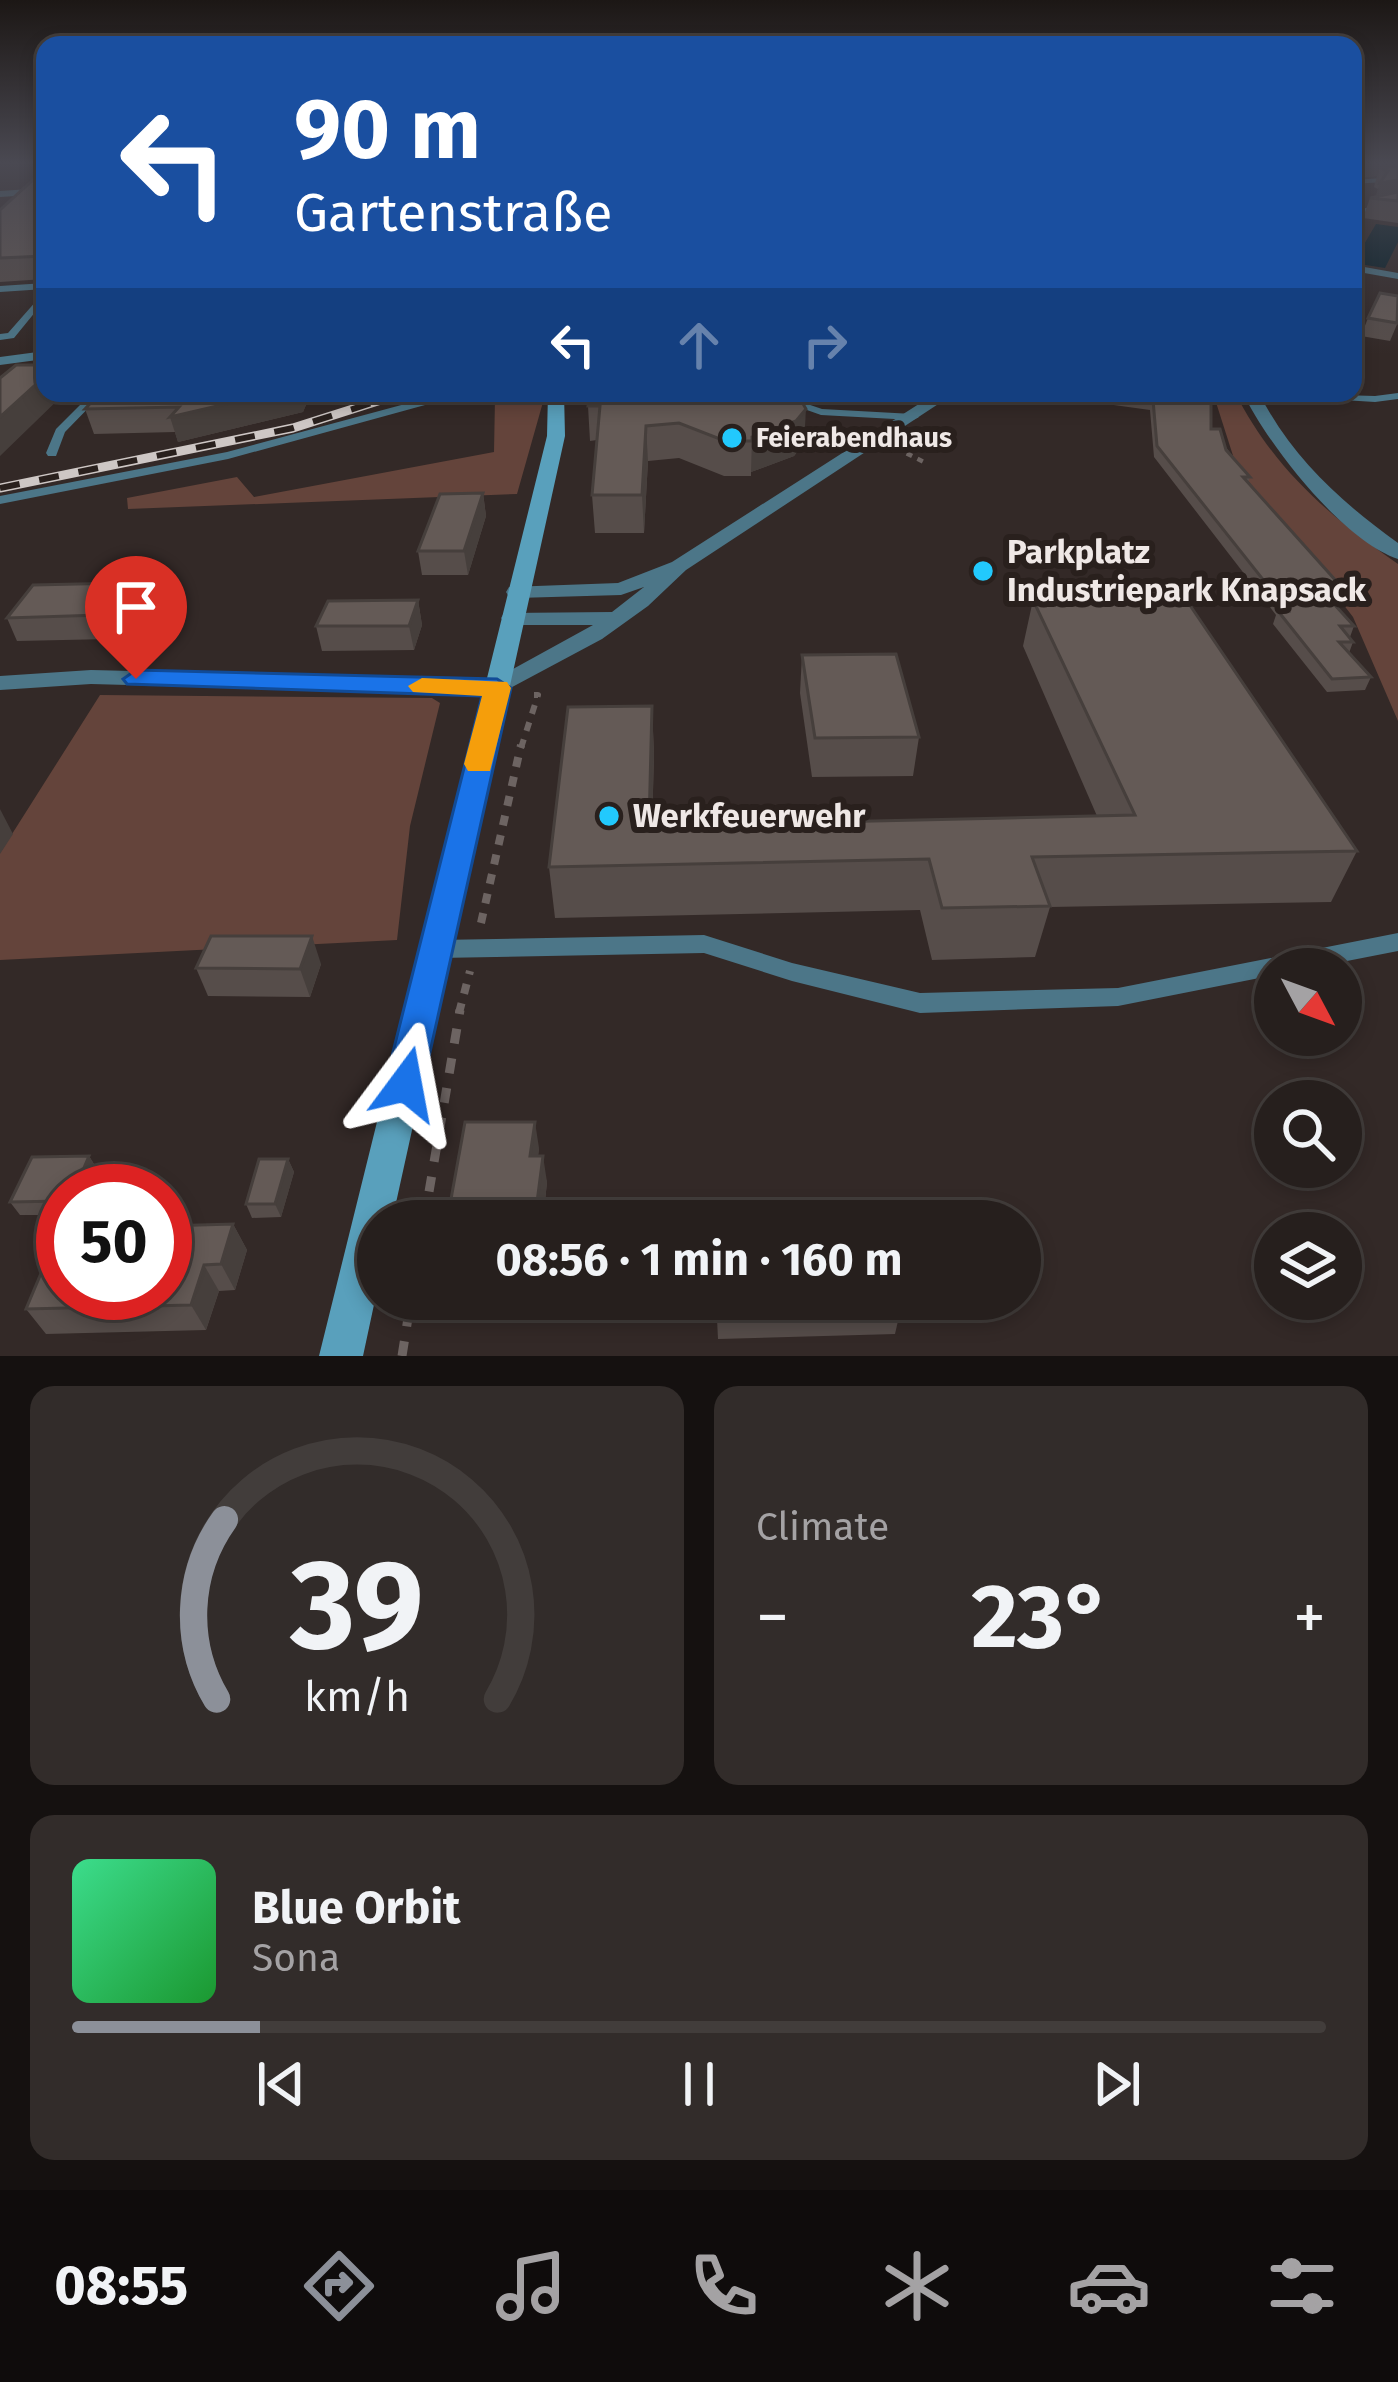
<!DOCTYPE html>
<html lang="en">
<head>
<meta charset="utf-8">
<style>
  body { margin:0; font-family:"Fira Sans",sans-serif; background:#322c2a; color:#f1f3f6; height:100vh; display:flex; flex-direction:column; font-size:45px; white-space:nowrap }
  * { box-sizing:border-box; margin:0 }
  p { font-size:39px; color:#a4a2a4 }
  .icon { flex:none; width:66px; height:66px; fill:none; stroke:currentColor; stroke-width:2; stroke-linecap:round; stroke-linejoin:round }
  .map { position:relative; height:1356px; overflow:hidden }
  .details { display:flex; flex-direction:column; gap:30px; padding:30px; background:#151110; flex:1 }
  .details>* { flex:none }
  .top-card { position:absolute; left:36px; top:36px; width:1326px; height:366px; border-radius:24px; box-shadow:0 6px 18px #0003,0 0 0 3px #423d3b; background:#1a4fa0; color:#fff; overflow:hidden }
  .needle { width:78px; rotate:131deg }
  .controls { position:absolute; left:1254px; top:948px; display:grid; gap:24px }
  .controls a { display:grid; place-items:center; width:108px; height:108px; border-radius:50%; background:#261f1d; box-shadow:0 6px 18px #0003,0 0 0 3px #423d3b; font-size:60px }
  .speed { position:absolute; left:36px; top:1164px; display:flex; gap:24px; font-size:60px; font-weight:700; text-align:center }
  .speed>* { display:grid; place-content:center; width:156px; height:156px; border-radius:50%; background:#261f1d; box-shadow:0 6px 18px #0003,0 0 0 3px #423d3b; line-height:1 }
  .speed .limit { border:18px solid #d22; background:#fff; color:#111 }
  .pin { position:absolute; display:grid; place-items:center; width:102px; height:102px; color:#fff; margin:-123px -51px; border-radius:50% 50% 50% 0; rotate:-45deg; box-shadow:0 0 12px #0007 }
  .pin .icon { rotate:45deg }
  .me { position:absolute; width:132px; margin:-66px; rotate:13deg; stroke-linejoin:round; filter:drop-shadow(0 0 9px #0008) }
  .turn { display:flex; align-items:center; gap:42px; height:252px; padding:0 60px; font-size:54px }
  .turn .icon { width:156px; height:156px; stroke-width:2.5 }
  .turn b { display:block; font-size:84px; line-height:102px }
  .lanes { display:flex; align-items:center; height:114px; padding:0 60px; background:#0003; justify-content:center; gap:60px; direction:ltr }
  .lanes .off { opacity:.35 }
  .big { font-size:90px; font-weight:700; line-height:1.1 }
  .details .widget { flex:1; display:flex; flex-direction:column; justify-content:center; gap:18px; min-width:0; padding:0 42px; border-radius:24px; background:#322c2a }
  .details .dial { align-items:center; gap:0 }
  .dial svg { height:312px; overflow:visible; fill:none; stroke:#423d3b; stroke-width:7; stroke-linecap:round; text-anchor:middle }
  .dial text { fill:#f1f3f6; stroke:none }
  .song { display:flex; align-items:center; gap:36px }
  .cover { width:144px; height:144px; border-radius:18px; background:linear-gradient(135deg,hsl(150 70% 55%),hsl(130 70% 35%)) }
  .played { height:12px; border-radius:6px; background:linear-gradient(90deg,#8c9099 15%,#423d3b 15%) }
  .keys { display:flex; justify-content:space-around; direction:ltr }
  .heat { display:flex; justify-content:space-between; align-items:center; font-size:66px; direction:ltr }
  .details .tiles { flex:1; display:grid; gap:30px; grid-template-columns:1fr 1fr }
  .widget:last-child { grid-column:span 2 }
  .trip { position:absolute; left:357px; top:1200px; width:684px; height:120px; border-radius:60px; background:#261f1d; box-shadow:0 6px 18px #0003,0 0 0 3px #423d3b; font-weight:700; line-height:120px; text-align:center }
  .tabs { display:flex; height:192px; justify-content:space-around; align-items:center; background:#0f0c0c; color:#a4a2a4 }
  .tabs .icon { width:84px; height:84px }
  .tabs .selected { color:#8c9099 }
  .tabs b { font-size:54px; color:#f1f3f6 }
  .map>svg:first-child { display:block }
  .green { fill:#64443b }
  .water { fill:#031d27 }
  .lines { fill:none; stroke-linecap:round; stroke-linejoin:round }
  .path-far3 { stroke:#6d6462; stroke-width:4.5; stroke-dasharray:6 6; stroke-linecap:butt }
  .path-far2 { stroke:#6d6462; stroke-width:6; stroke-dasharray:9 9; stroke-linecap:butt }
  .path-far1 { stroke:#6d6462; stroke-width:8; stroke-dasharray:10 10; stroke-linecap:butt }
  .path { stroke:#6d6462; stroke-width:9; stroke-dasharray:15 15; stroke-linecap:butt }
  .service { fill:#4c7688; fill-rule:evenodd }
  .minor { fill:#4c7688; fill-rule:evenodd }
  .secondary { fill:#59a0bc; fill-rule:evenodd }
  .rail-casing { stroke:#cec7c5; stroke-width:9 }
  .rail { stroke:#29201d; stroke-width:6; stroke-dasharray:20; stroke-linecap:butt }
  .wall { fill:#564d4a }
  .shaded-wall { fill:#463f3c }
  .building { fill:#645a56; stroke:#463f3c; stroke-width:3 }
  .route { fill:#1a73e8; stroke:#114b97; stroke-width:3 }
  .slow { fill:#f59e0b }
  .poi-dot { fill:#22c9fd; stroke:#29201d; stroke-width:4.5 }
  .labels { text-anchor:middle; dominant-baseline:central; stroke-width:12; stroke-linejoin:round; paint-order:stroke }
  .far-poi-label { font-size:27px; font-weight:bold; fill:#efe8e6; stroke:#29201d; text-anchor:start }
  .poi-label { font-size:33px; font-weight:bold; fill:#efe8e6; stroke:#29201d; text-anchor:start }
</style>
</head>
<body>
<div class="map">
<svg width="1398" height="1356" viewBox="0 0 1398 1356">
  <rect width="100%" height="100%" fill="#332927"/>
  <g class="green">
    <path d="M1213,393H1235C1276,471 1327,514 1398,564V721L1353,617L1236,465Z"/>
    <polygon points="545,395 517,494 128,509 127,498 237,477 254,497 494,452 495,398"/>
    <polygon points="100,695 432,698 440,703 410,826 397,940 0,960 0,853"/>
  </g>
  <polygon class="water" points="1376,224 1398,227 1398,242 1385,268 1353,263"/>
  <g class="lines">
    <polyline class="path-far3" points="896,448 928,464"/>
    <polyline class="path-far2" points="521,748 538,695 534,695"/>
    <g class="path-far1">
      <polyline points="481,923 521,745"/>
      <polyline points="459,1013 470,971"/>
    </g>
    <g class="path">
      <polyline points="424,1221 460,1010"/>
      <polyline points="402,1356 411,1299"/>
    </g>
    <g class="service">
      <polygon points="1398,177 1398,181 1353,184 1353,180"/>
      <polygon points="1398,203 1398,207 1353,214 1353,210"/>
      <polygon points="1353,265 1398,273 1398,279 1353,271"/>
      <polygon points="45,283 45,289 0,292 0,286"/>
      <polygon points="45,291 45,300 14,338 0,340 0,334 8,333"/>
      <polygon points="1353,300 1358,303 1358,313 1353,316"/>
      <polygon points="92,393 103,393 65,432 56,456 48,456 46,453 56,429"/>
      <polygon points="455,393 484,393 479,396 436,402 228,459 0,504 0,496 227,452 431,397"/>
      <polygon points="759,393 775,393 822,409 913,414 919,417 913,420 821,415"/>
      <polygon points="1273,393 1375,396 1398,393 1398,399 1375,402 1278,396"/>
      <polygon points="1398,933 1398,951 1306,969 1275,969 1275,975 1118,1006 920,1013 792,981 704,953 438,958 430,955 427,949 430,943 438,940 704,935 792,963 920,993 1118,988"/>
    </g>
    <g class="minor">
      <polygon points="45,188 45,194 0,197 0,191"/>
      <polygon points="45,351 45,359 0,365 0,357"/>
      <polygon points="936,393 955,393 686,570 648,606 602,639 497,695 91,684 0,690 0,676 91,670 493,680 593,625 512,625 504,623 501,618 504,613 612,612 644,587 621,595 517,598 509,597 506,592 509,587 618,583 672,562"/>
      <path d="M1243,393H1259C1291,457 1341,502 1398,543V559C1342,540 1268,445 1243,393Z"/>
    </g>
    <polygon class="secondary" points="548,393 564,393 565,436 392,1221 378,1221 378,1286 363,1356 319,1356 547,436"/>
    <defs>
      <polyline id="rail" points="0,488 293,428 403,393"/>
    </defs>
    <use href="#rail" class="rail-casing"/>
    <use href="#rail" class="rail"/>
  </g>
  <g class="wall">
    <polygon points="1353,164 1398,164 1398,223 1363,218 1370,198 1376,197 1378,189 1374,187 1377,176 1353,178"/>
    <polygon points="45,174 45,279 0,282 0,210"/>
    <polygon points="1368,318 1398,322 1390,341 1361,336"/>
    <polygon points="100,393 311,393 303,412 178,442 175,432 94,434 85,409"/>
    <polygon points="590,393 804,443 794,456 751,472 751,476 724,476 679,458 648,461 644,533 595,533 592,495 597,440 590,441 588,406"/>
    <polygon points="1048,393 1211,393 1211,429 1250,477 1248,483 1346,592 1340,604 1334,604 1354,626 1350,637 1353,642 1349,653 1371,677 1365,690 1327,692 1273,624 1276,615 1154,457 1150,410 1048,396"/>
    <polygon points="483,493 486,516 468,575 422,575 418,551"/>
    <polygon points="418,600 422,625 414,650 322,651 316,626"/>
    <polygon points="1033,600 1357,851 1331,902 1050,907 1035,957 932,960 920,910 555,918 549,867 652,706 654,755 652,826 1097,816 1023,646"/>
    <polygon points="131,605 110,639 17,641 7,618"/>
    <polygon points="802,655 919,737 913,776 812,777 800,693"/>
    <polygon points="321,964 310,997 208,996 196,968"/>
    <polygon points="539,1148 538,1156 547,1182 543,1221 447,1221"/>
    <polygon points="89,1156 97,1169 88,1191 63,1191 63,1215 20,1215 10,1202"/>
    <polygon points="288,1159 294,1172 281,1217 252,1218 246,1204"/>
    <polygon points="233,1224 247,1250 235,1290 219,1291 206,1330 46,1334 26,1309"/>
    <polygon points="716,1299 903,1299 895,1334 718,1339"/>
  </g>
  <g class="shaded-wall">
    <polygon points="1354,164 1398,164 1398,174 1380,168 1377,176 1353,178"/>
    <polygon points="1398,180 1398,197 1375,198 1380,183"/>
    <polygon points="45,376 45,393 65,393 0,456 0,417"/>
    <polygon points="273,393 311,393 303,412 178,442 170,417"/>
    <polygon points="806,409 804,443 794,456 751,472 752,437"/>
    <polygon points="646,426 648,461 644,533 642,495"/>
    <polygon points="483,493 486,516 468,575 464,551"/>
    <polygon points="122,583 131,605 110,639 101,615"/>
    <polygon points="418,600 422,625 414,650 409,626"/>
    <polygon points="652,706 654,755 651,865 649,826"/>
    <polygon points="0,809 13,834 0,854"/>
    <polygon points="312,936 321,964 310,997 300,969"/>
    <polygon points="535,1122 539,1148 535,1183 530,1156"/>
    <polygon points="89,1156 97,1169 88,1191 74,1191"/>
    <polygon points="543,1156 547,1182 543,1221 538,1221 536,1210"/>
    <polygon points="288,1159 294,1172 281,1217 275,1204"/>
    <polygon points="233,1224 247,1250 235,1290 221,1264"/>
    <polygon points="204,1265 219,1291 206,1330 191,1305"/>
  </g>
  <g class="building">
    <polygon points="1398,166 1398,180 1380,183 1388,171 1380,168"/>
    <polygon points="45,174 45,256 0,258 0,210 34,179 42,178"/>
    <polygon points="1398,192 1398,201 1370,198"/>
    <polygon points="1380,293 1398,296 1397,323 1368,318"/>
    <polygon points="16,365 45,365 45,376 0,417 0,378"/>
    <polygon points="100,393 273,393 170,417 179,407 85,409"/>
    <polygon points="590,393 797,393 806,409 796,421 752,437 752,441 725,441 679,423 646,426 642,495 592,495 600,406 588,406"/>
    <polygon points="1104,393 1211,393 1211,429 1220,429 1226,450 1250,477 1243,477 1346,592 1323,592 1354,626 1340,626 1353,642 1339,642 1371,677 1332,679 1278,611 1288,611 1157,446 1153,400"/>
    <polygon points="483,493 464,551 418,551 440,494"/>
    <polygon points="122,583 101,615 7,618 33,585"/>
    <polygon points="1185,598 1357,851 1032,857 1050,906 942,908 929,859 549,867 568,707 652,706 649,826 1135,815 1033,600"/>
    <polygon points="418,600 409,626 316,626 328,601"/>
    <polygon points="896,654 919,737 815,738 802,655"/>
    <polygon points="211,936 312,936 300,969 196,968"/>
    <polygon points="465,1122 535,1122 530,1156 543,1156 536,1210 524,1210 522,1221 447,1221"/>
    <polygon points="89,1156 74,1191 63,1191 63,1201 10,1202 32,1157"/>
    <polygon points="259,1159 288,1159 275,1204 246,1204"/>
    <polygon points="887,1200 891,1221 715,1221 714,1205"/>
    <polygon points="233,1224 221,1264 204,1265 191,1305 26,1309 60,1228 63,1228 63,1293 165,1293 165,1226"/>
    <polygon points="718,1299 799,1299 719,1301"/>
  </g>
  <linearGradient id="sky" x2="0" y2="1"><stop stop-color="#1c1715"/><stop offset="0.46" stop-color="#4a4952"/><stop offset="1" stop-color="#4a4952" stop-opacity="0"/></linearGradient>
  <rect width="1398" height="354" fill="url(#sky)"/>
  <polygon class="route" points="136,670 497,679 511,688 420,1097 406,1103 391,1097 385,1084 482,696 127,684 123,679"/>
  <polygon class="slow" points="422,678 507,682 511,688 490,771 468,771 464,764 482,696 413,692 408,686"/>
  <g class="poi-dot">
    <circle cx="732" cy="438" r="12"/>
    <circle cx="983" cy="571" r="12"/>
    <circle cx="609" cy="816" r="12"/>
  </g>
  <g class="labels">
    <g class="far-poi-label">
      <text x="756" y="438">Feierabendhaus</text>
    </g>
    <g class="poi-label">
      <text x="1007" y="552">Parkplatz<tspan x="1007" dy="38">Industriepark Knapsack</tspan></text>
      <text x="633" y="816">Werkfeuerwehr</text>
    </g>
  </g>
</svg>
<div class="controls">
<a><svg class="needle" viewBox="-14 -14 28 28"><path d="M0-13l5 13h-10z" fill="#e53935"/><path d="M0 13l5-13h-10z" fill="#a4a2a4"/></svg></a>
<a><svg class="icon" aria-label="search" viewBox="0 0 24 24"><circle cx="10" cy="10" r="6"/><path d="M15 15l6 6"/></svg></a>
<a><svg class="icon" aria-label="layers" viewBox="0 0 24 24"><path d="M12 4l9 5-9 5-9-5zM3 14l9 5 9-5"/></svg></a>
</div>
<div class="speed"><div class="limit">50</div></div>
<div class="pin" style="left:136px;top:679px;background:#d93025"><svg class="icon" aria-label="arrive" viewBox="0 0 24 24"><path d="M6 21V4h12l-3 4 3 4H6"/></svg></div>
<svg class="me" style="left:406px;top:1084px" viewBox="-20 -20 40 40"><path d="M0-17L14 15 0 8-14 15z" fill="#1a73e8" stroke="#fff" stroke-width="4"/></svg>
<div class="trip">08:56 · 1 min · 160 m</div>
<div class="top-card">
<div class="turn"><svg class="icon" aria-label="left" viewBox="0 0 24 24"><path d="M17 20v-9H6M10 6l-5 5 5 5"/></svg><div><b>90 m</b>Gartenstraße</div></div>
<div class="lanes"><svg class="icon" aria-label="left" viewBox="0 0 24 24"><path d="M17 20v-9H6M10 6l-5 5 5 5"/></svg><svg class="icon off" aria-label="ahead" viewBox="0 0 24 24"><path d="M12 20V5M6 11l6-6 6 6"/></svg><svg class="icon off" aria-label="right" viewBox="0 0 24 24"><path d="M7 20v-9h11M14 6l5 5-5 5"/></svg></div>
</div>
</div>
<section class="details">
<div class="tiles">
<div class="widget dial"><svg viewBox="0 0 100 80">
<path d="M14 69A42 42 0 1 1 86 69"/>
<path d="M14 69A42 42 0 0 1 16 23" stroke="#8c9099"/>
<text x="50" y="56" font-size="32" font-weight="700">39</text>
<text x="50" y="72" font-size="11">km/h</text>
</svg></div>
<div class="widget"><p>Climate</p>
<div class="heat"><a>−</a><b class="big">23°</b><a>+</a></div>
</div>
<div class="widget">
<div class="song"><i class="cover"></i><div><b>Blue Orbit</b><p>Sona</p></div></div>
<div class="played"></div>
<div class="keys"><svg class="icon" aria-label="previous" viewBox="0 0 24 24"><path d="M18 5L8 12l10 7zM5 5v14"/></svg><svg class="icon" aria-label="pause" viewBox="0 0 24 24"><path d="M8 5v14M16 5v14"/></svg><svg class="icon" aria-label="next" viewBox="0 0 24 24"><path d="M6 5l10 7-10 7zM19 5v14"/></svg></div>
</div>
</div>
</section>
<nav class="tabs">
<b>08:55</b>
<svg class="icon selected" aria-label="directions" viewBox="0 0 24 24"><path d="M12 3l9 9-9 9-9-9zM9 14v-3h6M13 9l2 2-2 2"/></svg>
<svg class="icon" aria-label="music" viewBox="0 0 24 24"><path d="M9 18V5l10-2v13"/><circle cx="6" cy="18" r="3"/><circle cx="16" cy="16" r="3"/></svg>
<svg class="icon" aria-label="phone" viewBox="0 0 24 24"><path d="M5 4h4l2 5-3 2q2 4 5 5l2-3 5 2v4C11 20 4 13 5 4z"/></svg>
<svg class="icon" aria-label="climate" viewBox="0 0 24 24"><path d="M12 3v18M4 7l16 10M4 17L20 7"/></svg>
<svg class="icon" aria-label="car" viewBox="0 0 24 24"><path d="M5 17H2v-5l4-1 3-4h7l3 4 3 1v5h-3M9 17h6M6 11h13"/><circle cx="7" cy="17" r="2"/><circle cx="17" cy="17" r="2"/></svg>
<svg class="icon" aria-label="filters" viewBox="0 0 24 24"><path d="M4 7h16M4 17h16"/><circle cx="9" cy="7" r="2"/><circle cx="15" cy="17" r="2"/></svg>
</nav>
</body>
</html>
